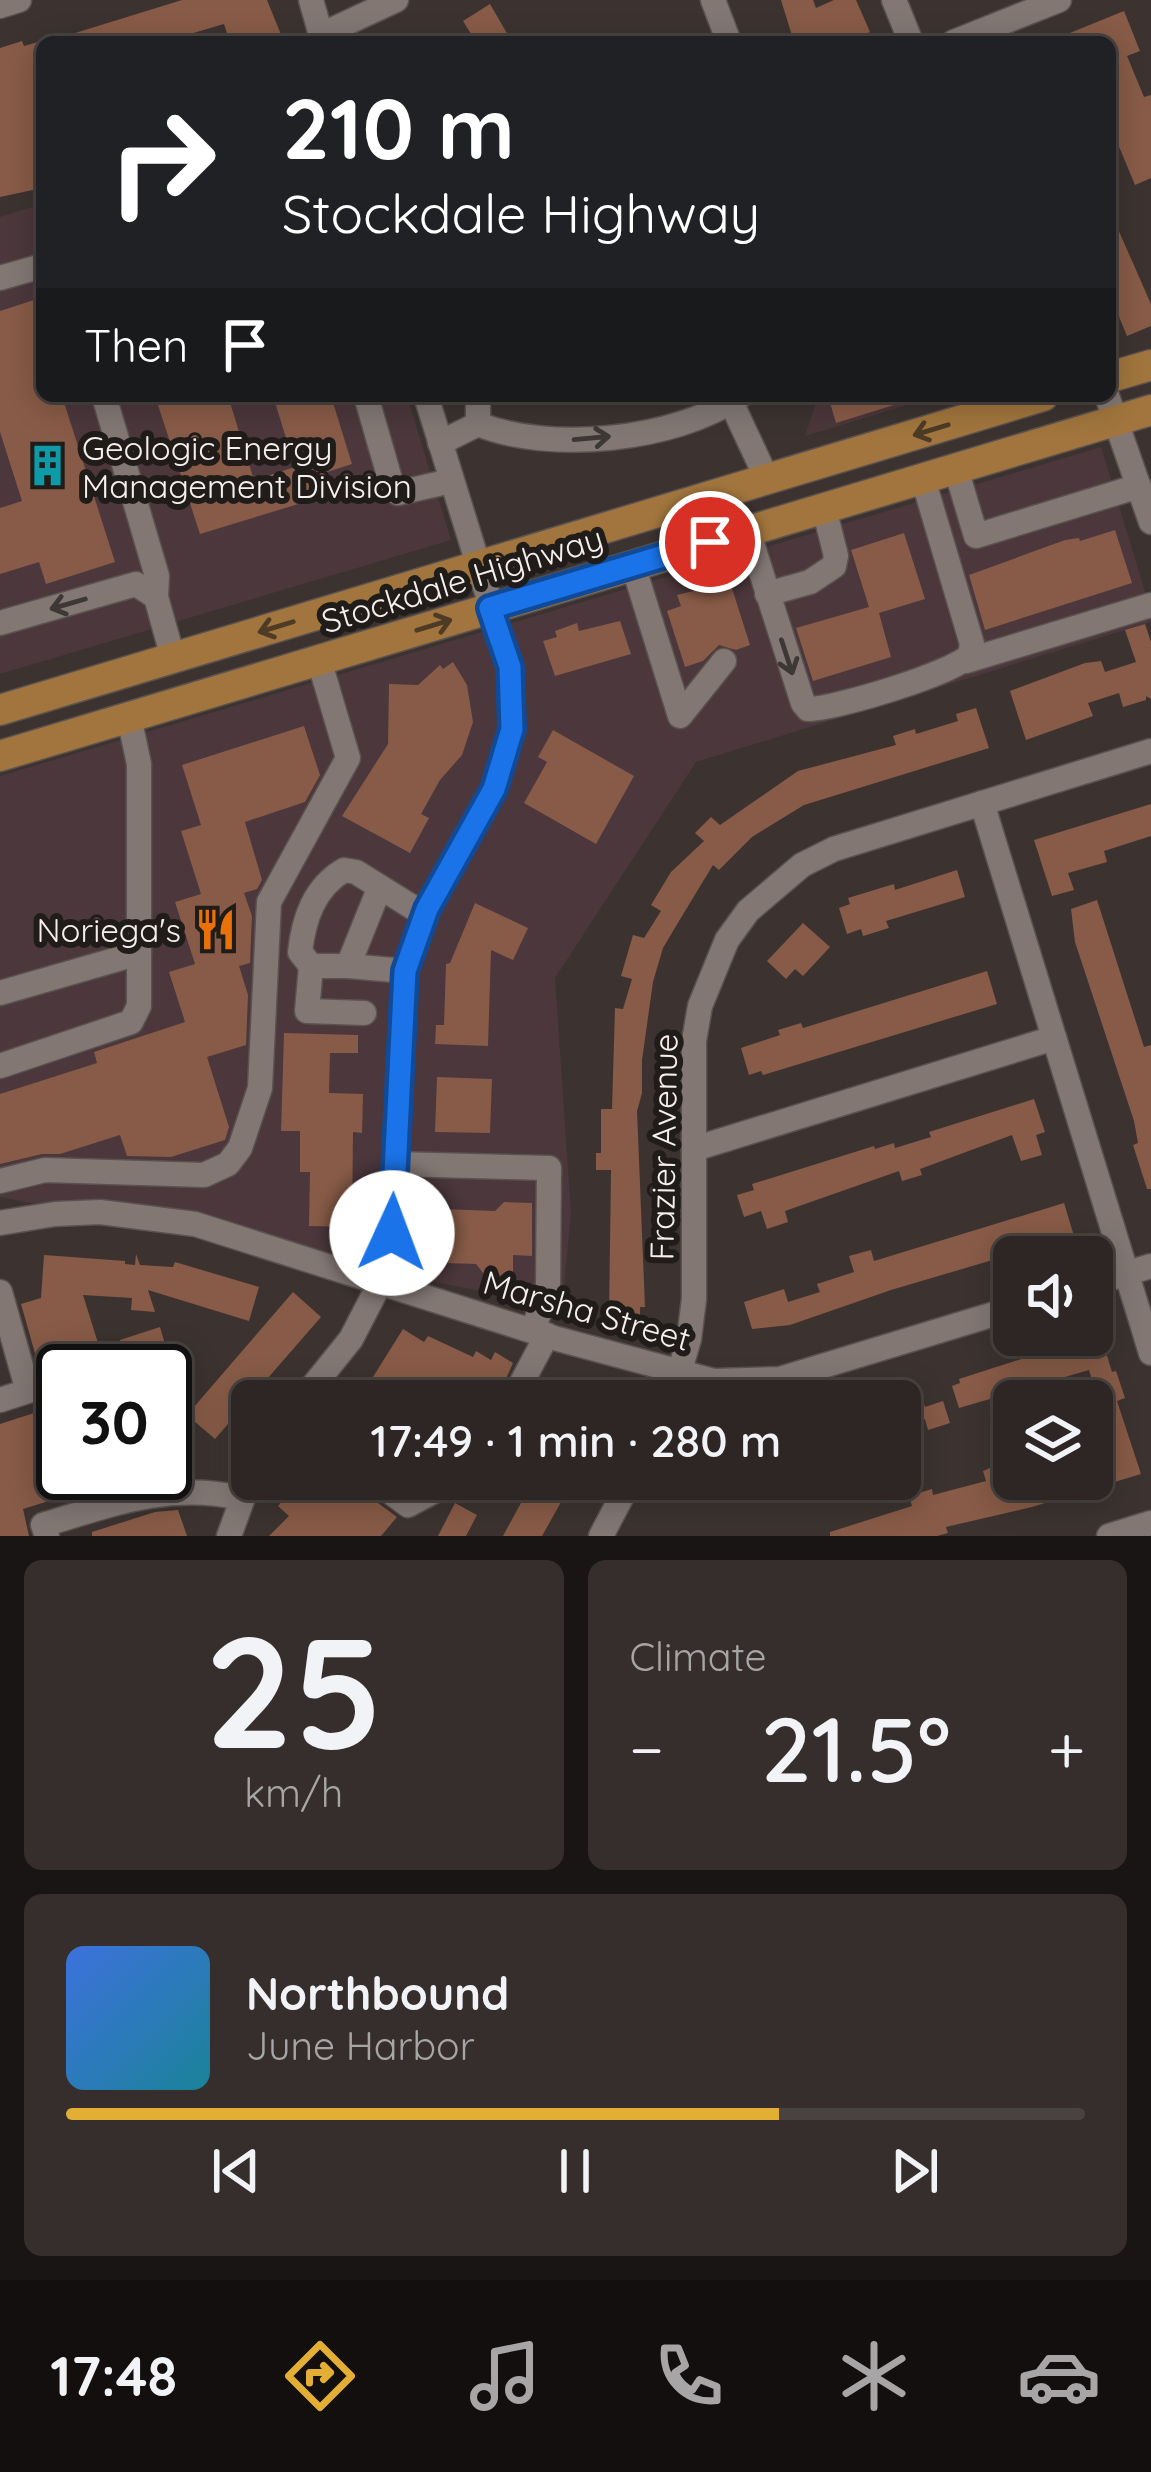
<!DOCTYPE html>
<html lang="en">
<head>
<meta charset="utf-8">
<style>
  body { margin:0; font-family:Quicksand,sans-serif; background:#352e2c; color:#f1f3f6; height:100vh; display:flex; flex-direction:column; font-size:45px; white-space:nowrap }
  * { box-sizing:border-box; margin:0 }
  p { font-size:39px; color:#a7a5a6 }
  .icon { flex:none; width:66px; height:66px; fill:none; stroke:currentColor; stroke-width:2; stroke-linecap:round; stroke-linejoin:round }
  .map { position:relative; height:1536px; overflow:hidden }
  .sheet { display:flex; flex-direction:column; gap:24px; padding:24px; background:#191514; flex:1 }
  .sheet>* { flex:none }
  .hud { position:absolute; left:36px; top:36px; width:1080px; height:366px; border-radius:18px; box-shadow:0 6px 30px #0003,0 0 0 3px #484341; background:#202124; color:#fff; overflow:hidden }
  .tools { position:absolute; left:993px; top:1236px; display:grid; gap:24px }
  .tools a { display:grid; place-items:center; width:120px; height:120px; border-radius:18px; background:#2d2624; box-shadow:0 6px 30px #0003,0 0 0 3px #484341; font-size:60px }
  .speed { position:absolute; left:36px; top:1344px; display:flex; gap:24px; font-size:60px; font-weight:700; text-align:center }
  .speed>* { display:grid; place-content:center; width:156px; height:156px; border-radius:50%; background:#2d2624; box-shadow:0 6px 30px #0003,0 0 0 3px #484341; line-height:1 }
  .speed .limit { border:6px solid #111; border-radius:18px; background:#fff; color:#111 }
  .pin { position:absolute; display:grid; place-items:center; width:102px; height:102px; color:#fff; margin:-51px; border:6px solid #fff; border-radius:50%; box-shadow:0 3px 12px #0007 }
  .me { position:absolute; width:132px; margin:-66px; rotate:2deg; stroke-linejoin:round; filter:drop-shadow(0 0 9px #0008) }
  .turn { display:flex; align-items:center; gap:42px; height:252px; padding:0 48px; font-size:54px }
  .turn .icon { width:156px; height:156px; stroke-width:2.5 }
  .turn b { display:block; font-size:84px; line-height:102px }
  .then { display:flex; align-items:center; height:114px; padding:0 48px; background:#0003; gap:24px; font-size:45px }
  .big { font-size:90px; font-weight:600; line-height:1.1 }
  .sheet .tile { flex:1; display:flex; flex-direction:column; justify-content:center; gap:18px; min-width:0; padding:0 42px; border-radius:18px; background:#352e2c }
  .sheet .dial { align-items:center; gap:0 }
  .dial b { font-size:156px; line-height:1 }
  .song { display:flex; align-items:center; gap:36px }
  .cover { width:144px; height:144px; border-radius:18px; background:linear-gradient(135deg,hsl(220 70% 55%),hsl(190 70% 35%)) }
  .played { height:12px; border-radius:6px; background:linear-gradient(90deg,#e2af34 70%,#484341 70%) }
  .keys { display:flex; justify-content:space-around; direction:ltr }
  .heat { display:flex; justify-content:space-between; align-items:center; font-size:66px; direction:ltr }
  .sheet .tiles { flex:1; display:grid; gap:24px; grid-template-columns:1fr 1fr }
  .tile:last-child { grid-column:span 2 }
  .trip { position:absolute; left:231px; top:1380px; width:690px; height:120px; border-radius:18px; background:#2d2624; box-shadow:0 6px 30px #0003,0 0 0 3px #484341; font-weight:600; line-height:120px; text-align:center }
  .dock { display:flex; height:192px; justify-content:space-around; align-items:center; background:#120f0e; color:#a7a5a6 }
  .dock .icon { width:84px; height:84px }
  .dock .selected { color:#e2af34 }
  .dock b { font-size:54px; color:#f1f3f6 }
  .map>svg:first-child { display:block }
  .commercial { fill:#4b373c }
  .building { fill:#875b47 }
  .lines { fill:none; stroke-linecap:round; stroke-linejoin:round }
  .minor-casing { stroke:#5a524f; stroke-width:27 }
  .major-casing { stroke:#5a524f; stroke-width:33 }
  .minor { stroke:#827773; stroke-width:24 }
  .major { stroke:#a1753d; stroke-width:30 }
  .oneway { stroke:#4d3b26 }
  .oneway2 { stroke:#3d3735 }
  .route-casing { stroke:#114b97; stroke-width:30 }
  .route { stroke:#1a73e8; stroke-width:21 }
  .labels { text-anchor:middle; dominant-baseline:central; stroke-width:12; stroke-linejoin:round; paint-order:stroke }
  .poi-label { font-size:33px; fill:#f5efed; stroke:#201c1a; text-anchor:start }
  .street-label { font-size:33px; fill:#f5efed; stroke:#201c1a }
</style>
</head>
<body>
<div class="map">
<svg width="1151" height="1536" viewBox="0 0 1151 1536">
  <rect width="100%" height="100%" fill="#3c3330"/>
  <g class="commercial">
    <polygon points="42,204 42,396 407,396 451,540 0,674 0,217"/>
    <polygon points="818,396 937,396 805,436"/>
    <polygon points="1101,447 1151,611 1151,622 696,762 555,978 571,1213 562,1307 0,1197 0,776"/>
  </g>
  <g class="building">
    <polygon points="182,0 267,0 282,37 269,42 230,42 224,24 180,37 182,42 60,42 59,38"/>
    <polygon points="781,0 813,0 816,8 834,0 856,0 870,32 847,42 794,42"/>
    <polygon points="490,4 512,42 476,42 463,21"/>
    <polygon points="1124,11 1140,51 1127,56 1144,97 1151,95 1151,178 1135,185 1110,125 1110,42 1050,41"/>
    <polygon points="22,41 24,46 42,41 42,188 0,197 0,48"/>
    <polygon points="1110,211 1151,304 1151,326 1127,336 1110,295"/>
    <polygon points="34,300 42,326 42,396 62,396 115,562 46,584 39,562 0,574 0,508 22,501 0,432 0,311"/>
    <polygon points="155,396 228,396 254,480 295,467 273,396 331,396 352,464 312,477 318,498 200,534"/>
    <polygon points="828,396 909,396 910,400 836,423"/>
    <polygon points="1115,530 1132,583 985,630 969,575 1065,540 1079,538 1080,541"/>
    <polygon points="904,533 925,599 879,613 891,657 813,681 796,628 869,607 851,550"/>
    <polygon points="730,582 750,645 736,650 719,645 703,661 685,667 667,611 681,606 677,595"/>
    <polygon points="620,621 631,654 555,676 543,641 557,637 555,631 577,623 579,631"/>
    <polygon points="1145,624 1151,642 1151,699 1146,696 1146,700 1123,707 1119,693 1088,703 1093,716 1026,740 1010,691 1085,663 1101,661 1105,672 1136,662 1125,630"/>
    <polygon points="453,662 467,685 473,722 462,755 440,780 421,814 429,818 410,853 342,816 388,744 389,684 418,685 440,665 443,669"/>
    <polygon points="976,708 989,748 804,805 752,837 719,870 713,865 679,921 663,948 653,982 642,1060 642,1093 637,1111 645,1307 640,1307 640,1318 609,1318 611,1170 596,1170 596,1153 601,1153 601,1109 612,1109 615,1008 623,1009 632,979 621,976 633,935 644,938 661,911 651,905 671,872 704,841 695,833 711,817 720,825 798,771 896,745 893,736 915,729 916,734 958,721 956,714"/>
    <polygon points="304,726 320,775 305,802 245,822 262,880 257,889 244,893 252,916 250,963 239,966 248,995 246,1045 207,1057 229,1127 225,1140 171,1157 127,1156 120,1135 60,1154 42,1154 0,1164 0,1094 97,1063 94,1052 185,1022 169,972 195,964 175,902 201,894 181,831 201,825 182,765"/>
    <polygon points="553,730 634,776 596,844 524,803 547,762 538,757"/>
    <polygon points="1151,804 1151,836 1104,851 1107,862 1068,873 1074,890 1052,896 1034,840"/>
    <polygon points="957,870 965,897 886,921 889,928 863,936 861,929 847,934 839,908 850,904 848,898 894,884 895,890"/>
    <polygon points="1097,900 1144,1047 1151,1045 1151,1189 1147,1189 1133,1145 1138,1143 1134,1121 1075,942 1071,909"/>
    <polygon points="475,903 528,928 513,960 491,950 488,1046 435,1044 436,1025 444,1025 446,964 450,963"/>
    <polygon points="803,923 830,947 803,976 795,969 786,979 767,961"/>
    <polygon points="987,971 997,1004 763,1075 761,1071 749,1075 741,1048 780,1035 778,1030 801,1023 803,1028"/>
    <polygon points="284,1033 358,1035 358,1053 330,1053 329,1093 363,1094 362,1133 353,1132 352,1227 309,1226 310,1172 300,1172 300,1131 281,1131"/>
    <polygon points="437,1077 492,1079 490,1133 435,1132"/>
    <polygon points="1034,1099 1045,1132 1036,1135 1042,1155 1021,1161 1012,1135 920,1169 922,1175 902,1181 899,1171 785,1211 788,1222 767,1229 761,1211 744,1217 737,1195 754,1190 752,1184 874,1146 875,1149 894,1143 895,1148 931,1137 929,1132"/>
    <polygon points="504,1202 532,1203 532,1256 513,1255 513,1279 487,1278 476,1264 415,1262 417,1208 495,1211"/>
    <polygon points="1064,1203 1074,1236 891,1290 790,1325 752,1329 744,1302 784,1289 788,1302 820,1292 817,1284 854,1272 849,1256 871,1250 874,1261"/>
    <polygon points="136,1254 140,1265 173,1267 175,1262 259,1287 249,1321 148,1290 155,1312 131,1310 132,1298 83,1295 103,1359 42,1378 21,1304 41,1298 44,1255 125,1261 125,1264 135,1265"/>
    <polygon points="293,1292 321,1317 215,1439 187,1415"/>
    <polygon points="160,1327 173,1371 130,1371 120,1340"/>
    <polygon points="403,1329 424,1342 428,1336 473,1357 476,1351 491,1360 495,1352 513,1363 496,1401 473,1401 459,1392 453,1401 358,1401"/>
    <polygon points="1087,1338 1088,1343 1102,1339 1112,1372 1116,1371 1125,1398 1117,1401 1141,1474 1032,1507 946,1527 948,1533 937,1536 830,1536 830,1532 912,1506 909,1496 932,1489 933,1495 986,1481 983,1471 1010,1459 1014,1479 1092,1479 1092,1458 1109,1452 1101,1425 1106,1424 1089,1370 959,1408 952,1386 960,1383 959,1379"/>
    <polygon points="920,1391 925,1407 943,1401 950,1423 928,1430 925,1419 900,1427 900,1397"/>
    <polygon points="169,1402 186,1457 165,1464 165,1403"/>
    <polygon points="59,1405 63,1418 63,1473 125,1473 126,1477 23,1509 29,1536 0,1536 0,1424"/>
    <polygon points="302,1479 354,1479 363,1492 397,1517 381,1536 269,1536 289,1516 278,1506"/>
    <polygon points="534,1479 574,1479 542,1536 503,1536"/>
    <polygon points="455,1503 477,1515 466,1536 438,1536"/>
    <polygon points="178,1510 187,1536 92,1536 92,1532 155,1512"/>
  </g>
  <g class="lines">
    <defs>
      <g id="minor">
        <polyline points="311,0 323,42"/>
        <polyline points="713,0 729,42"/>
        <polyline points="894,0 911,42"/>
        <polyline points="0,6 19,0"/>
        <polyline points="321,35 396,0"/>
        <polyline points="954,42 1059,0"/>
        <polyline points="0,278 42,266"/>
        <polyline points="104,396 157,576 156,597"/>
        <polyline points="366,396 392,486 398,493 451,481"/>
        <polyline points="1107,396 1151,522"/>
        <polyline points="731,402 767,479"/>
        <path d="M478,424C549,453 675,441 740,396"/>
        <polyline points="440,443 478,424 478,396"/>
        <polyline points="956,469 976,536 1139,486"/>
        <path d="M748,531L803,703L808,709C835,709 954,673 970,655L972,644L923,479"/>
        <polyline points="633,565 680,716 724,661"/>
        <polyline points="767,594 810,582 834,566 836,556 824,508"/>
        <polyline points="0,623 136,584 156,597 173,658"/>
        <polyline points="966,661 1151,605"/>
        <polyline points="982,803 1151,1353"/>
        <polyline points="379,889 348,966 405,971"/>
        <polyline points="311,966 307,1011 364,1013"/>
        <path d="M348,966H311L300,952C304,918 314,888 344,870L356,872L425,915"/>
        <polyline points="0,993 139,953"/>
        <polyline points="0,1066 131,1022 139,1006 139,764 129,717"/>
        <polyline points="694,1149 1054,1038"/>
        <polyline points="395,1164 549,1168 548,1285 533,1331"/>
        <polyline points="0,1181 45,1170 204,1175 228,1164 240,1148 260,1088 269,902 348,758 319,660"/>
        <polyline points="0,1223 55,1214 100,1212 195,1224 554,1338 714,1381 780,1379 1014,1308"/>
        <polyline points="1092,1284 1151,1266"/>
        <polyline points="0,1292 28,1391 0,1400"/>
        <polyline points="301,1401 351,1339 381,1281 392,1233 405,971 427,909 494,789 512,729 510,667 426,396"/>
        <polyline points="512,1401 547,1335"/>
        <polyline points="671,1401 689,1339 694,1299 694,1041 700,1006 727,940 748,911 802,865 834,849 1151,751"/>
        <polyline points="373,1479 408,1505 457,1479"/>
        <path d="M47,1536L43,1525C112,1504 169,1482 241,1498"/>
        <polyline points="229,1536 252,1473"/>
        <polyline points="601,1536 631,1479"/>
        <polyline points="1109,1536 1151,1523"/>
      </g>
      <g id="major">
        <polyline points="1110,377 1151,365"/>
        <polyline points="0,710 1043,396"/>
        <polyline points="0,756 1151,410"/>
      </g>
    </defs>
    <use href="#minor" class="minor-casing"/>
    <use href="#major" class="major-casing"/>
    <use href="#minor" class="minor"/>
    <use href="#major" class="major"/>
  </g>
  <defs><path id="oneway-shaft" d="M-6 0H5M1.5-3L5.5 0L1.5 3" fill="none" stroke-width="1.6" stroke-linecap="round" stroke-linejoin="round" transform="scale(3)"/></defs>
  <g class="oneway">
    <use href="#oneway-shaft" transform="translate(931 430) rotate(163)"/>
    <use href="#oneway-shaft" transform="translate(434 625) rotate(-17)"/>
    <use href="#oneway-shaft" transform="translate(276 627) rotate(163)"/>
  </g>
  <g class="oneway2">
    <use href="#oneway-shaft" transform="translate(592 438) rotate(-5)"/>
    <use href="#oneway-shaft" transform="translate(68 604) rotate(164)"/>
    <use href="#oneway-shaft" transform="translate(787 657) rotate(72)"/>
  </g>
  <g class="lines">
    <defs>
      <polyline id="route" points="392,1233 405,971 427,909 494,789 512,729 510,667 490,608 710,542"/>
    </defs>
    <use href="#route" class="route-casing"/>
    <use href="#route" class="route"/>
  </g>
  <defs>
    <symbol id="building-bare" viewBox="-9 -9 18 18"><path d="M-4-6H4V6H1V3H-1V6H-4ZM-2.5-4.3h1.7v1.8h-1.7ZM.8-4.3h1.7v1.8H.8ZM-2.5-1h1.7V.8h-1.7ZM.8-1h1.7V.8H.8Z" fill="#0f9aa8" stroke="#201c1a" stroke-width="2.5" paint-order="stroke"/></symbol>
    <symbol id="restaurant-bare" viewBox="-9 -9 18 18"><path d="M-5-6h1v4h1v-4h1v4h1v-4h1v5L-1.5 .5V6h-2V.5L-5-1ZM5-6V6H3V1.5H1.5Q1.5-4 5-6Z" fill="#e8710a" stroke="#201c1a" stroke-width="2.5" paint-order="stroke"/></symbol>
  </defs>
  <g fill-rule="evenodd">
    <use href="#building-bare" x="18" y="436" width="59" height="59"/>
    <use href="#restaurant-bare" x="186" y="900" width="59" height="59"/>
  </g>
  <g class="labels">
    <g class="poi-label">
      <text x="82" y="447">Geologic Energy<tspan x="82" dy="38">Management Division</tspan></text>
      <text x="181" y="929" text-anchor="end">Noriega's</text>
    </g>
    <g class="street-label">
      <text transform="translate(462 579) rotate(-17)">Stockdale Highway</text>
      <text transform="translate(663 1147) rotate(-89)">Frazier Avenue</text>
      <text transform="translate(587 1310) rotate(16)">Marsha Street</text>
    </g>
  </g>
</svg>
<div class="tools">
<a><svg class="icon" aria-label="sound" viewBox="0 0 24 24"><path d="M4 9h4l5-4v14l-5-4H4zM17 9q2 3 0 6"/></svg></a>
<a><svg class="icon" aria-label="layers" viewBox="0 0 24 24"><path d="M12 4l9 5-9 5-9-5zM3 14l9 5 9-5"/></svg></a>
</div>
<div class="speed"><div class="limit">30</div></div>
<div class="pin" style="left:710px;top:542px;background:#d93025"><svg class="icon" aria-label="arrive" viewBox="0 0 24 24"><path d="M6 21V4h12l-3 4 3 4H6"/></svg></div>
<svg class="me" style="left:392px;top:1233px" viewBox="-20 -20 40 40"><circle r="19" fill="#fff"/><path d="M0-13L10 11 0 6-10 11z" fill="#1a73e8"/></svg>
<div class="trip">17:49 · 1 min · 280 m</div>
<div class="hud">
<div class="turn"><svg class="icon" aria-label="right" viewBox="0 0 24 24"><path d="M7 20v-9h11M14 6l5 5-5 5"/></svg><div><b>210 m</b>Stockdale Highway</div></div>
<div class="then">Then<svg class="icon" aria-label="arrive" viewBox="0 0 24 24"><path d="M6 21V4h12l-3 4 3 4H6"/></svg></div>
</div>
</div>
<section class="sheet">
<div class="tiles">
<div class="tile dial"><b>25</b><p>km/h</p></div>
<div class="tile"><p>Climate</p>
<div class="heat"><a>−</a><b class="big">21.5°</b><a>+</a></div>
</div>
<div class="tile">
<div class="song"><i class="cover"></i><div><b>Northbound</b><p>June Harbor</p></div></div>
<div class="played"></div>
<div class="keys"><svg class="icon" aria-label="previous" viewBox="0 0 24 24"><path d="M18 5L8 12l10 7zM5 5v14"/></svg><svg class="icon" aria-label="pause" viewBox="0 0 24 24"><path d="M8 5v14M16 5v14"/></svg><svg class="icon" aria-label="next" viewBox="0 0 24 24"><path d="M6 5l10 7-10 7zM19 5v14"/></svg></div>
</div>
</div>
</section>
<nav class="dock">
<b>17:48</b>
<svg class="icon selected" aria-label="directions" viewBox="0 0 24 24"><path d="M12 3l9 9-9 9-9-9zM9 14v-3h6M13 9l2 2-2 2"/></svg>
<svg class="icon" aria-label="music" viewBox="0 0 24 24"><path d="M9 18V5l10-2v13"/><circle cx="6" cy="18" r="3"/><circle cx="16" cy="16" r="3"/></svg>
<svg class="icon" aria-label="phone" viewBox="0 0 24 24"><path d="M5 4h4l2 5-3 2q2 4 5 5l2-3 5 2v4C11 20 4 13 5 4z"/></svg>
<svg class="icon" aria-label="climate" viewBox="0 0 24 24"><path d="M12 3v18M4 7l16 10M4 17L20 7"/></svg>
<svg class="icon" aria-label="car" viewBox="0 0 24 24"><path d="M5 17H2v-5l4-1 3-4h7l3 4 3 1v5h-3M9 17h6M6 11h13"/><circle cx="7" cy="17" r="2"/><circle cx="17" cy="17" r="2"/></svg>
</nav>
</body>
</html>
